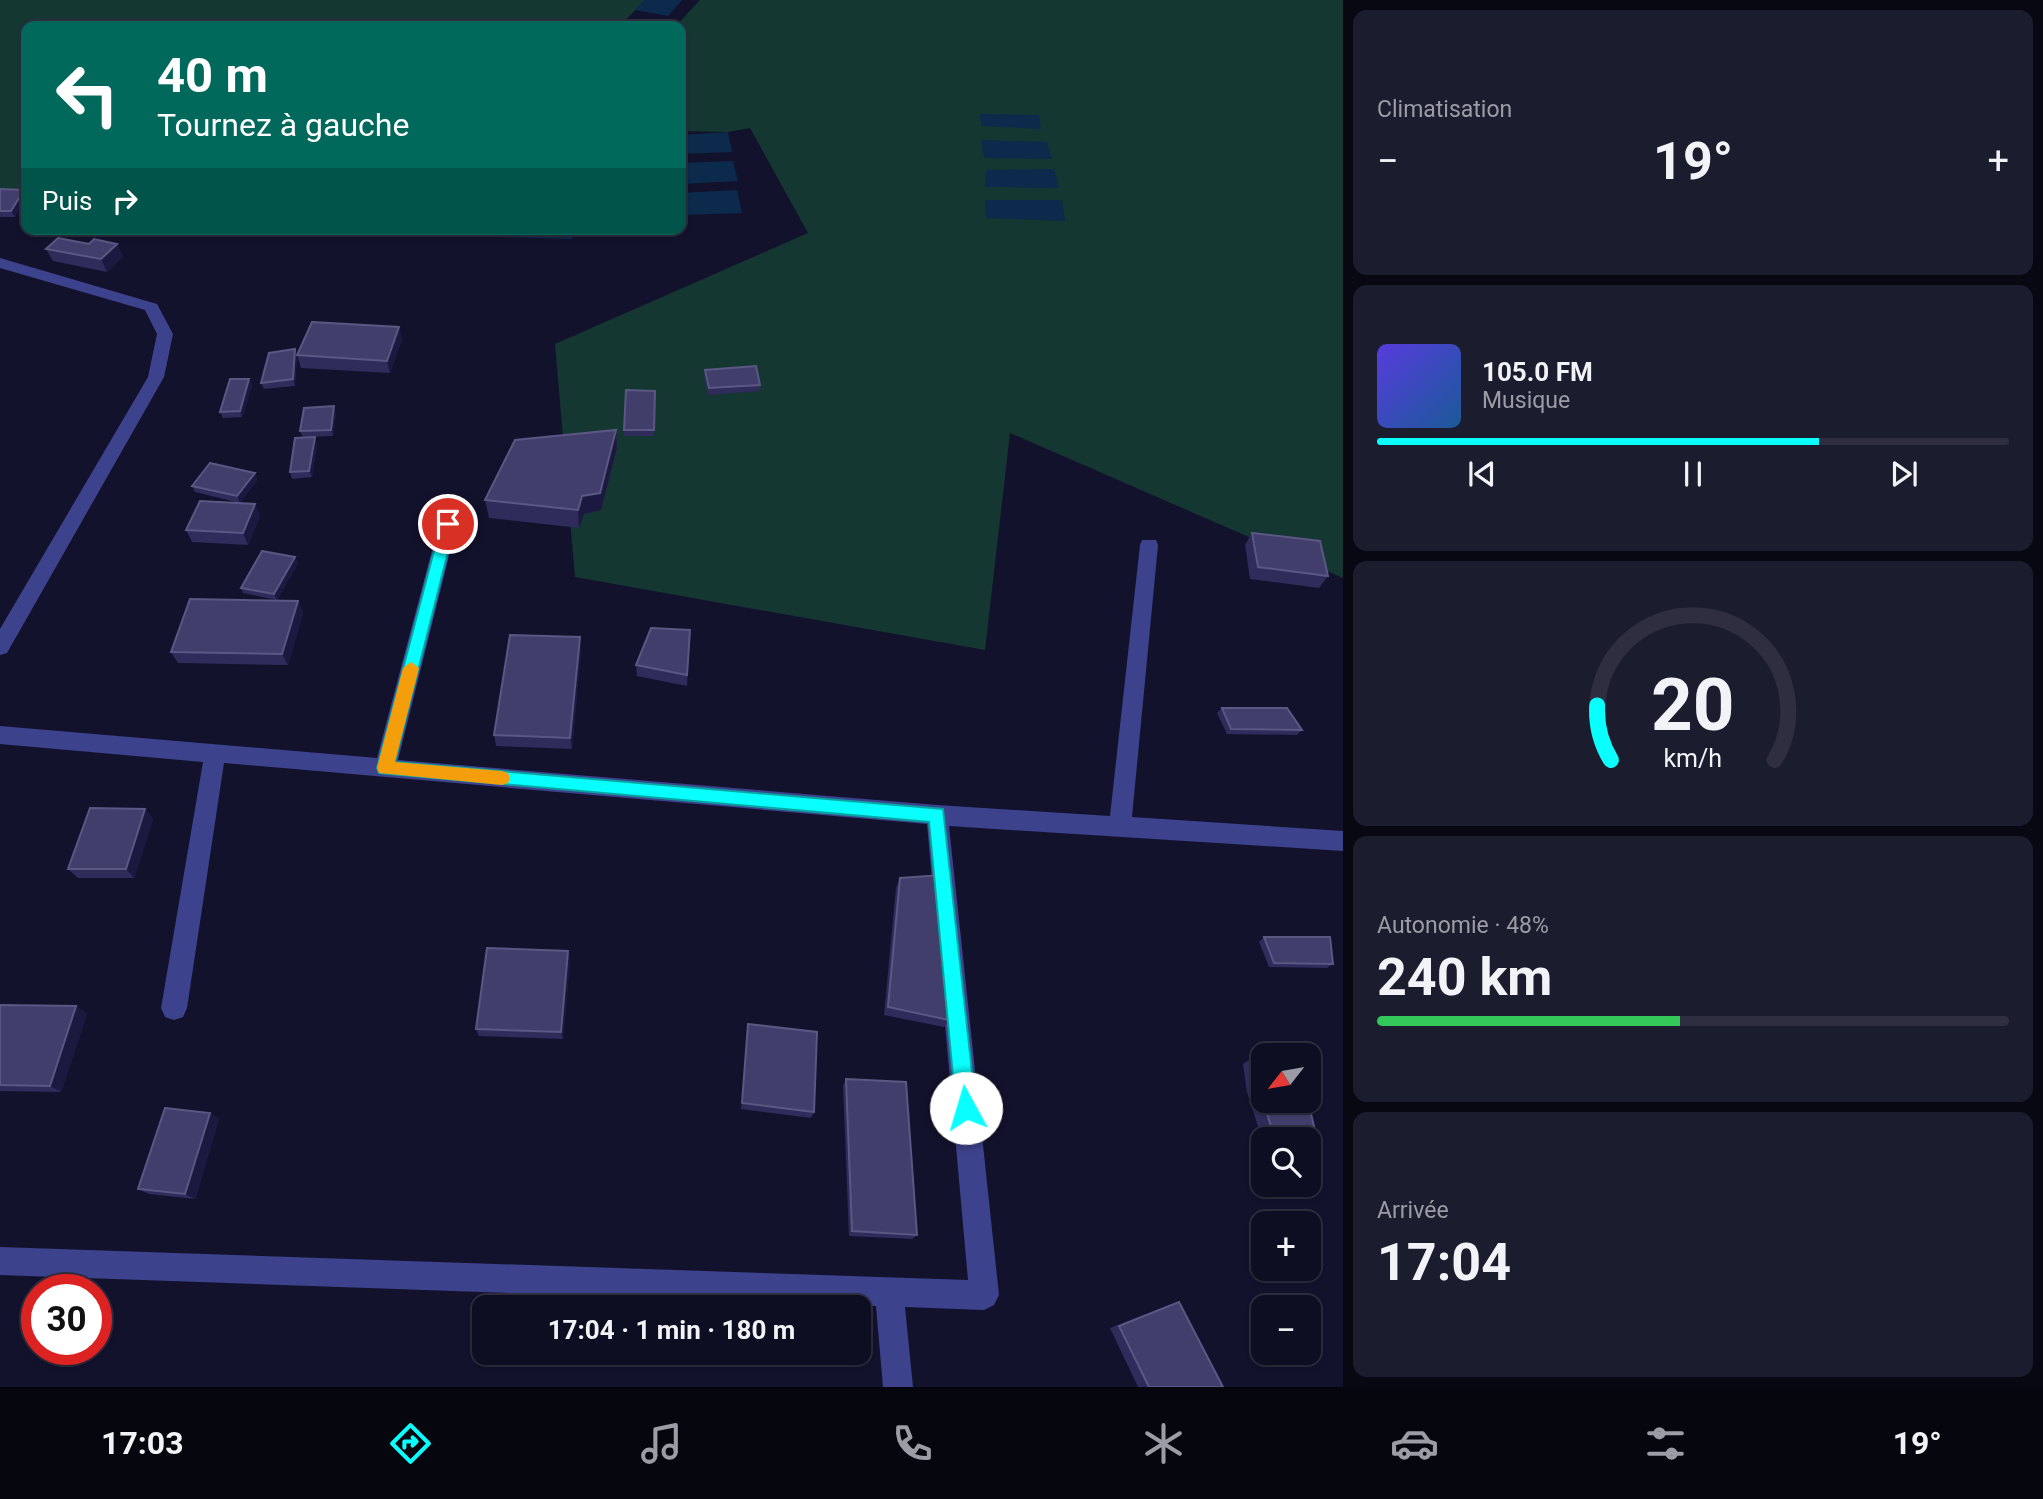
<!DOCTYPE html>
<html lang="fr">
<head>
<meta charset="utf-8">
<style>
  body { margin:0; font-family:Roboto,sans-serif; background:#1c1c2f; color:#f1f3f6; height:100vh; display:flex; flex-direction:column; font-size:26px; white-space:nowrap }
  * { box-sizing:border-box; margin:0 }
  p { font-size:23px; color:#9b9ca5 }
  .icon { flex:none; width:38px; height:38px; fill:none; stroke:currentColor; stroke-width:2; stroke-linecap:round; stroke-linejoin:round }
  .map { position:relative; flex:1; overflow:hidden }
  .drawer { display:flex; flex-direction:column; gap:10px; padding:10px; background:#080813; width:700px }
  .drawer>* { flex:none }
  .guide { position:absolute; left:21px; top:21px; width:665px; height:214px; border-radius:14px; box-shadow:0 2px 5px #0004,0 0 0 2px #2e2e40; background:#00695c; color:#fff; overflow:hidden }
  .needle { width:46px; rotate:239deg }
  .controls { position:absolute; left:1251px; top:1043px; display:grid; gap:14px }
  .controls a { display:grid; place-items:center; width:70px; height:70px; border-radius:14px; background:#0e0e22; box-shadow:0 2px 5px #0004,0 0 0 2px #2e2e40; font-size:35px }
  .speed { position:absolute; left:21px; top:1274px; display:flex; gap:14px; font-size:35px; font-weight:700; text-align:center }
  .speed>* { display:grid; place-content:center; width:91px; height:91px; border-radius:50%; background:#0e0e22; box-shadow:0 2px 5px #0004,0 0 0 2px #2e2e40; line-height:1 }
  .speed .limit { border:10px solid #d22; background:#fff; color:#111 }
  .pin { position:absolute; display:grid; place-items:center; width:60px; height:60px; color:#fff; margin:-30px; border:4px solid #fff; border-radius:50%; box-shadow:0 2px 7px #0007 }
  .me { position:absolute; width:77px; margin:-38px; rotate:354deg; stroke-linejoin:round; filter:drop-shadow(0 0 5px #0008) }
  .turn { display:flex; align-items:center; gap:24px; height:147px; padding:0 21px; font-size:32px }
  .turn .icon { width:91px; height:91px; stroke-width:2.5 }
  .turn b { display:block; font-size:49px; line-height:60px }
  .then { display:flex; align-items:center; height:66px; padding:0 21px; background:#0003; gap:14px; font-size:26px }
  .big { font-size:52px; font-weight:700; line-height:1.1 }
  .drawer .card { flex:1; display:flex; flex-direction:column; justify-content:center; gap:10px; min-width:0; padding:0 24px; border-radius:14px; background:#1c1c2f }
  .drawer .dial { align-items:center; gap:0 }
  .dial svg { height:182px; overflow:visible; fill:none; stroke:#2e2e40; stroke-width:7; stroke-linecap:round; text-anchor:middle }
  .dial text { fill:#f1f3f6; stroke:none }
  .song { display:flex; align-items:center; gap:21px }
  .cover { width:84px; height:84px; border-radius:10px; background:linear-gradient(135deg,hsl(250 70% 55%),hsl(210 70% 35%)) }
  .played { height:7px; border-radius:4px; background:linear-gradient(90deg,#09fffd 70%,#2e2e40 70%) }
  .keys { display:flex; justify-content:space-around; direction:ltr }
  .heat { display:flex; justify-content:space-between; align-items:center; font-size:38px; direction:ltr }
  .charge { height:10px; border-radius:5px; background:linear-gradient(90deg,#34c759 48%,#2e2e40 0) }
  .trip { position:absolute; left:472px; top:1295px; width:399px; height:70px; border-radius:14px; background:#0e0e22; box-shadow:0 2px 5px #0004,0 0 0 2px #2e2e40; font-weight:700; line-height:70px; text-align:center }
  .tab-bar { display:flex; height:112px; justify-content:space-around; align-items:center; background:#06060e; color:#9b9ca5 }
  .tab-bar .icon { width:49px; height:49px }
  .tab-bar .current { color:#09fffd }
  .tab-bar b { font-size:32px; color:#f1f3f6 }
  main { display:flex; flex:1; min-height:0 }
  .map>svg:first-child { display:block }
  .green { fill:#153732 }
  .water { fill:#0b2a4c }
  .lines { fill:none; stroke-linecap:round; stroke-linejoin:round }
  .street { fill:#3d428c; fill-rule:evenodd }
  .wall { fill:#2f2b5a }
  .shaded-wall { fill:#1c1941 }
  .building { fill:#423e6c; stroke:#5a5783; stroke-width:2 }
  .route { fill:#09fffd; stroke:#06a6a4; stroke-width:2 }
  .slow { fill:#f59e0b }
</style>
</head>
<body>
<main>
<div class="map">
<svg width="1343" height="1387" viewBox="0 0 1343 1387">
  <rect width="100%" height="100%" fill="#13122d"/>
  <g class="green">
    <polygon points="0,0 645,0 620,26 26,26 26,197 0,193"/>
    <polygon points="700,0 1343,0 1343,578 1010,433 985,650 575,577 555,344 808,233 750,128 728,132 681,131 681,26 676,26"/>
  </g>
  <g class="water">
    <polygon points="645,0 682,0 668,16 635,10"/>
    <polygon points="980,114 1039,115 1041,129 981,126"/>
    <polygon points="728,132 732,152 681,154 681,135"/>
    <polygon points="981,140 1047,142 1052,159 984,158"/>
    <polygon points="733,161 738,181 681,184 681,163"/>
    <polygon points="1054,169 1059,188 985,187 986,170"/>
    <polygon points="737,190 742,213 681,215 681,193"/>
    <polygon points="985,200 1062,200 1065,221 986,218"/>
    <polygon points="467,229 573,229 572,239 465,236"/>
  </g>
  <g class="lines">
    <g class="street">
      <polygon points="0,258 157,304 173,334 164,377 7,653 0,655 0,629 148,377 157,334 145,310 0,268"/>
      <polygon points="448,517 455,519 457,524 398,760 937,805 1110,816 1140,545 1142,540 1156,540 1158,545 1132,817 1343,831 1343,851 949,826 999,1295 994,1305 984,1310 905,1307 913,1387 883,1387 876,1306 0,1275 0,1247 968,1280 927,824 224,763 187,1008 183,1017 174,1020 165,1017 161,1008 203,762 0,744 0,726 377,758 439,524 441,519"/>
    </g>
  </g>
  <g class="wall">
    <polygon points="0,189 24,190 15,217 0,217"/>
    <polygon points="89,244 117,244 123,256 107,272 53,261 46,249"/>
    <polygon points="399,327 402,339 390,373 301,368 297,355 295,386 264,389 261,383 297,355"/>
    <polygon points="705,370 760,385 760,391 708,395 704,376"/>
    <polygon points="249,379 252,385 242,417 223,418 220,412"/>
    <polygon points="655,391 654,436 624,436 624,430"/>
    <polygon points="336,413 333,436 303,437 300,431"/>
    <polygon points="616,430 617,448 601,510 584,514 579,528 489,518 485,500"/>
    <polygon points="317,443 312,477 292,479 290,472"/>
    <polygon points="255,473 257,480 240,503 195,492 192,486"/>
    <polygon points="255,504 260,516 248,545 192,542 186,530"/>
    <polygon points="1252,533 1328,576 1319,588 1250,579 1245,545"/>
    <polygon points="295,557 298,563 277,600 243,593 241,588"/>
    <polygon points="298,601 303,613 288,665 178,663 171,652"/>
    <polygon points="690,630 687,686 637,676 636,665"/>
    <polygon points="581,649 572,749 496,746 494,735"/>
    <polygon points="1222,708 1302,730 1297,735 1227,734 1217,713"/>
    <polygon points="145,809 153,819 134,878 78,878 68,869"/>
    <polygon points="900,878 949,1020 944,1027 884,1015 896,888"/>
    <polygon points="1264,937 1333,964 1327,968 1269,967 1259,942"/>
    <polygon points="570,960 563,1039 479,1036 476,1029"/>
    <polygon points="0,1005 76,1006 87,1014 61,1092 0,1091"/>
    <polygon points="748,1024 814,1112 811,1118 741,1109"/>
    <polygon points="1254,1057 1320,1152 1309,1157 1309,1139 1264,1139 1264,1145 1247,1092 1243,1064"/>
    <polygon points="846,1079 917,1235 912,1239 849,1236 843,1085"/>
    <polygon points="210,1113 219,1119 195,1199 149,1194 138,1189"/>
    <polygon points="1179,1302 1223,1387 1138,1387 1110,1328 1169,1305"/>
  </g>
  <g class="shaded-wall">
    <polygon points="24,190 26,193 26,198 15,217 11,211"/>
    <polygon points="117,244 123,256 107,272 101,259"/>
    <polygon points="399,327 402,339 390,373 387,361"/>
    <polygon points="295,349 297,355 295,386 293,379"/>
    <polygon points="249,379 252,385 242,417 240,411"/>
    <polygon points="334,406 336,413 333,436 331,430"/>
    <polygon points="616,430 617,448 601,510 584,514 579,528 578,510 582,496"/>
    <polygon points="315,437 317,443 312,477 309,471"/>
    <polygon points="255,473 257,480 240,503 237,496"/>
    <polygon points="255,504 260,516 248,545 243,533"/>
    <polygon points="295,557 298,563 277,600 274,594"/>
    <polygon points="298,601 303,613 288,665 282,654"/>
    <polygon points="580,637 581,649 572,749 570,738"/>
    <polygon points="145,809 153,819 134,878 126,869"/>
    <polygon points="568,951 570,960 563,1039 561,1032"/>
    <polygon points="76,1006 87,1014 61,1092 50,1086"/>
    <polygon points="210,1113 219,1119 195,1199 185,1194"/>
  </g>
  <g class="building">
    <polygon points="0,189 24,190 11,211 0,211"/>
    <polygon points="58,238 89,244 94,239 117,244 101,259 46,249"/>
    <polygon points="312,322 399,327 387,361 297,355"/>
    <polygon points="295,349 293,379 261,383 269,353"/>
    <polygon points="756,366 760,385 709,388 705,370"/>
    <polygon points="230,379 249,379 240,411 220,412"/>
    <polygon points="626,390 655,391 654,430 624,430"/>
    <polygon points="334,406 331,430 300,431 304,408"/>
    <polygon points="616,430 600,493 582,496 578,510 485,500 515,440"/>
    <polygon points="315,437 309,471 290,472 295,438"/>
    <polygon points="210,463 255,473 237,496 192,486"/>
    <polygon points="200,501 255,504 243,533 186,530"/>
    <polygon points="1252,533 1320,541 1328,576 1258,567"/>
    <polygon points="262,551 295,557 274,594 241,588"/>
    <polygon points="190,599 298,601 282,654 171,652"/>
    <polygon points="651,628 690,630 687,675 636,665"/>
    <polygon points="510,635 580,637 570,738 494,735"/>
    <polygon points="1222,708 1287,708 1302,730 1231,729"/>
    <polygon points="90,808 145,809 126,869 68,869"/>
    <polygon points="942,875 949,1020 888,1007 900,878"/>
    <polygon points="1264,937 1330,937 1333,964 1274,963"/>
    <polygon points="487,948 568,951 561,1032 476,1029"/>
    <polygon points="0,1005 76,1006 50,1086 0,1085"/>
    <polygon points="748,1024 817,1032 814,1112 742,1103"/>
    <polygon points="1254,1057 1264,1058 1264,1101 1308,1101 1320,1152 1309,1151 1309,1139 1275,1139 1258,1085"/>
    <polygon points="846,1079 906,1082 917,1235 852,1231"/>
    <polygon points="165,1108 210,1113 185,1194 138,1189"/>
    <polygon points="1179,1302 1223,1387 1149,1387 1119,1326"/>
  </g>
  <polygon class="route" points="448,519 455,524 395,762 943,809 976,1108 973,1115 966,1118 959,1115 956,1108 929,822 379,773 377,768 441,524"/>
  <polygon class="slow" points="411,662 419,668 395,762 502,771 508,773 510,778 508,783 502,785 379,773 377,768 403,668"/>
</svg>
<div class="controls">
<a><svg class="needle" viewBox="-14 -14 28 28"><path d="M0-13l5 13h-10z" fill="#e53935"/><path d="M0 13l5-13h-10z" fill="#9b9ca5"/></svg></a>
<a><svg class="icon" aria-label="search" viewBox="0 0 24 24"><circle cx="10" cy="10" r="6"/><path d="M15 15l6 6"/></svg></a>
<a>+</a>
<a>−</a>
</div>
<div class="speed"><div class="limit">30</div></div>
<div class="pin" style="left:448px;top:524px;background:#d93025"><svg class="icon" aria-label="arrive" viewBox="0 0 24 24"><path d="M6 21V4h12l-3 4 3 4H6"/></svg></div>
<svg class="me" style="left:966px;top:1108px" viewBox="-20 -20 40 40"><circle r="19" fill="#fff"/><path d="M0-13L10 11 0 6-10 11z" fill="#09fffd"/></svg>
<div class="trip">17:04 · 1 min · 180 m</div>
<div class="guide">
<div class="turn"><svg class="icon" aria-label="left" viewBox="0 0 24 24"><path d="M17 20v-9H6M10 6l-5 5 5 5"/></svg><div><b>40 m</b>Tournez à gauche</div></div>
<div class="then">Puis<svg class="icon" aria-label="right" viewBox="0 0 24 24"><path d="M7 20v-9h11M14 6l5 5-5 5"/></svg></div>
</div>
</div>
<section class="drawer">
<div class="card"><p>Climatisation</p>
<div class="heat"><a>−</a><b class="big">19°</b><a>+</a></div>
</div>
<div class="card">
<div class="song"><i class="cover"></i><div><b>105.0 FM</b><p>Musique</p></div></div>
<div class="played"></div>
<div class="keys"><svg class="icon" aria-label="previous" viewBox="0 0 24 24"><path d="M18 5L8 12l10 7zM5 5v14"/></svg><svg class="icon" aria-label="pause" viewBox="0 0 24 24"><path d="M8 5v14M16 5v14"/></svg><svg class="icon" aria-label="next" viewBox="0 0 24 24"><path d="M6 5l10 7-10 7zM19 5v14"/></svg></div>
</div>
<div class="card dial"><svg viewBox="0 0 100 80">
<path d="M14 69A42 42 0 1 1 86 69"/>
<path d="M14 69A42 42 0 0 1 8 45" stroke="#09fffd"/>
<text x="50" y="56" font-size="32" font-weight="700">20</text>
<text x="50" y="72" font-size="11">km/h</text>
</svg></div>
<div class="card"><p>Autonomie · 48%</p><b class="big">240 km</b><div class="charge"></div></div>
<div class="card"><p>Arrivée</p><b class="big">17:04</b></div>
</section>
</main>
<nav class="tab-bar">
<b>17:03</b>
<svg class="icon current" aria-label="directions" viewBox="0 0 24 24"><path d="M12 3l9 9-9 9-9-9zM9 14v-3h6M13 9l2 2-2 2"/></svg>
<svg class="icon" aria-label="music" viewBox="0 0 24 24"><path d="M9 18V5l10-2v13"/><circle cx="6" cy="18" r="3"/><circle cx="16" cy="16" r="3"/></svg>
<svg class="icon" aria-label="phone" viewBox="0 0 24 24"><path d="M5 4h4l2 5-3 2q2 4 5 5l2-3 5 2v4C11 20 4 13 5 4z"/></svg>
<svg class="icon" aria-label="climate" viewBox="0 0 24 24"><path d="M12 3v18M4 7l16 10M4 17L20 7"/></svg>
<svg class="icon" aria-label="car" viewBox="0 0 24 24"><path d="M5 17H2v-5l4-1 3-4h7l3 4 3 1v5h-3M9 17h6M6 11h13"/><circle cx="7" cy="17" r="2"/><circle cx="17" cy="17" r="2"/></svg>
<svg class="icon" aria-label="filters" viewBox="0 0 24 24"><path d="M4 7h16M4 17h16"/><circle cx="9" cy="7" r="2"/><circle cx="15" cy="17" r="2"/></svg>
<b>19°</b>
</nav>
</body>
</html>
